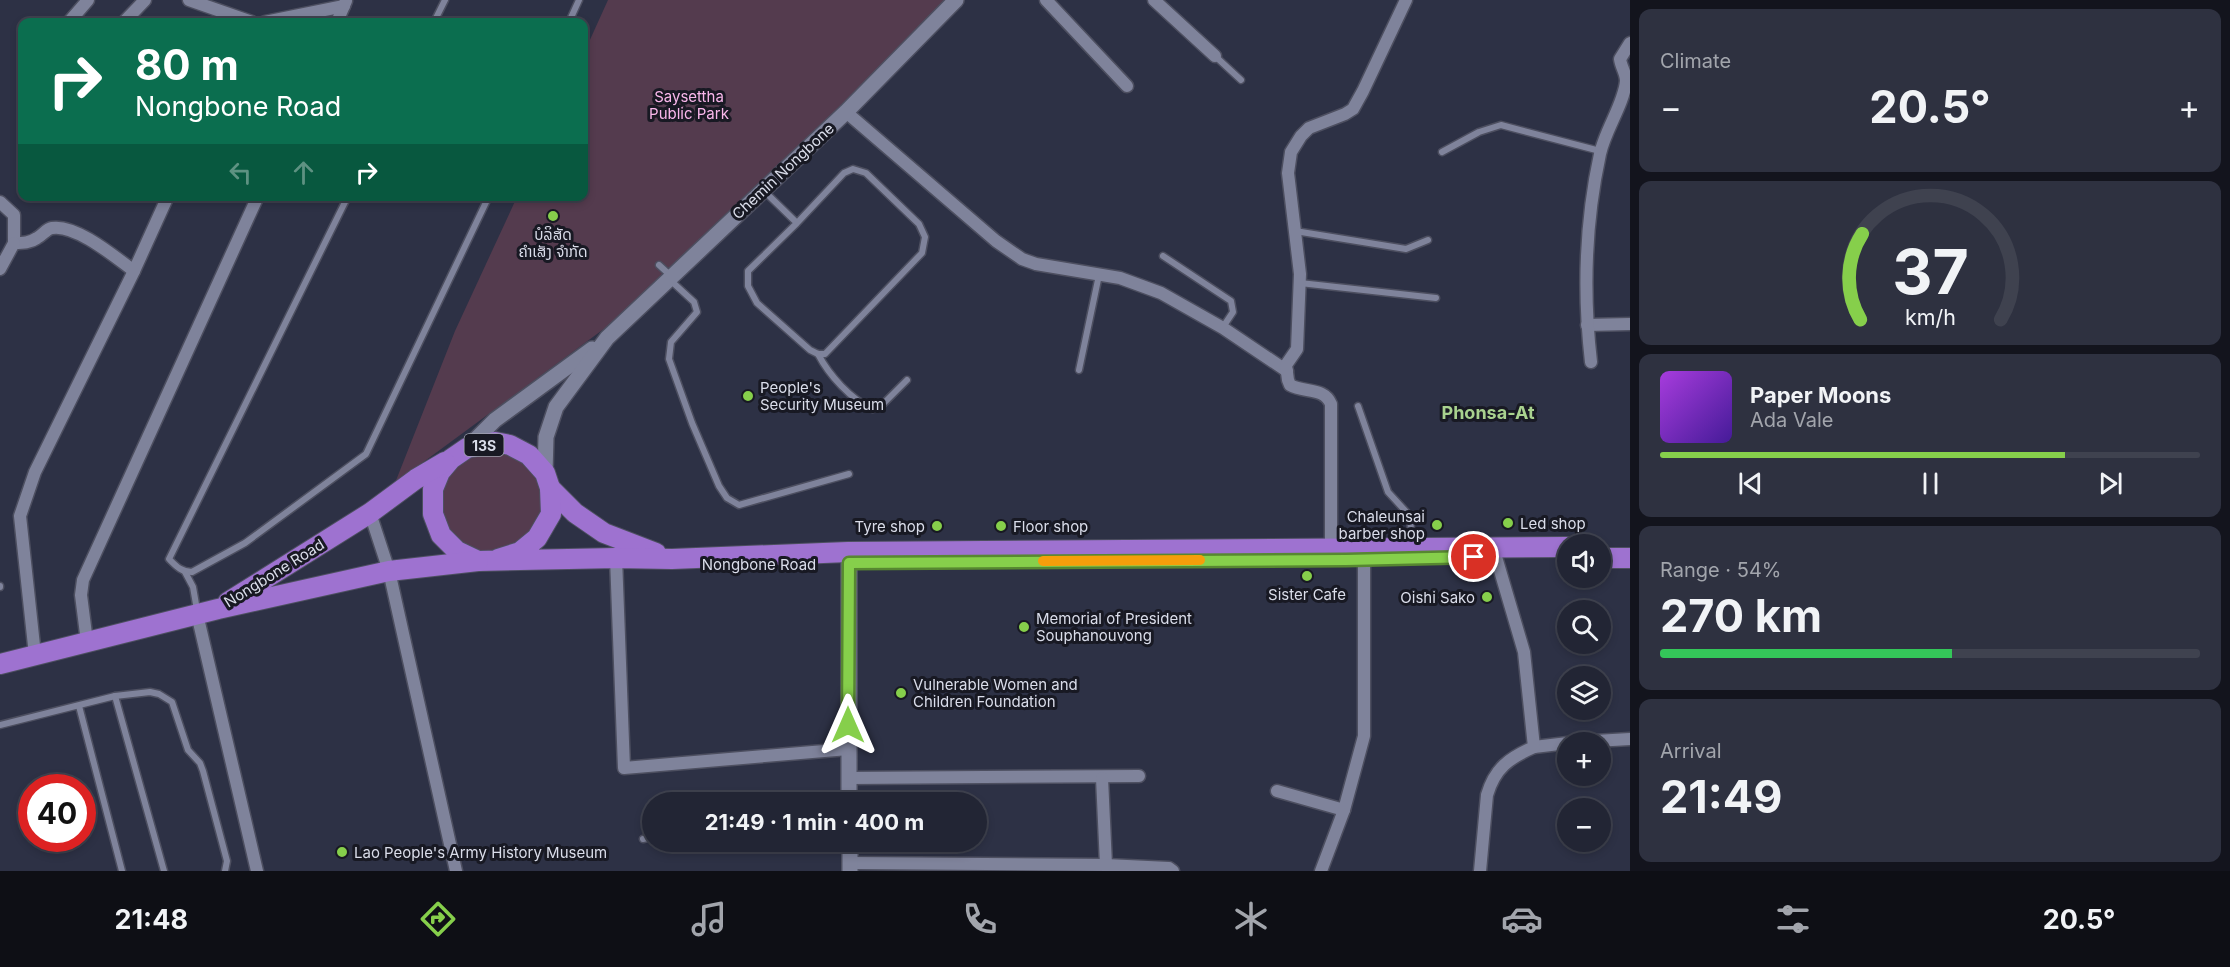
<!DOCTYPE html>
<html lang="en">
<head>
<meta charset="utf-8">
<style>
  body { margin:0; font-family:Inter,"Noto Sans Lao",sans-serif; background:#2e3140; color:#f1f3f6; height:100vh; display:flex; flex-direction:column; font-size:22px; white-space:nowrap }
  * { box-sizing:border-box; margin:0 }
  p { font-size:20px; color:#a2a5ac }
  .icon { flex:none; width:33px; height:33px; fill:none; stroke:currentColor; stroke-width:2; stroke-linecap:round; stroke-linejoin:round }
  .map { position:relative; flex:1; overflow:hidden }
  .details { display:flex; flex-direction:column; gap:9px; padding:9px; background:#13141d; width:600px }
  .details>* { flex:none }
  .hud { position:absolute; left:18px; top:18px; width:570px; height:183px; border-radius:12px; box-shadow:0 3px 9px #0003,0 0 0 2px #3f424f; background:#0b6e4f; color:#fff; overflow:hidden }
  .tools { position:absolute; left:1557px; top:534px; display:grid; gap:12px }
  .tools a { display:grid; place-items:center; width:54px; height:54px; border-radius:50%; background:#222534; box-shadow:0 3px 9px #0003,0 0 0 2px #3f424f; font-size:30px }
  .speed { position:absolute; left:18px; top:774px; display:flex; gap:12px; font-size:30px; font-weight:700; text-align:center }
  .speed>* { display:grid; place-content:center; width:78px; height:78px; border-radius:50%; background:#222534; box-shadow:0 3px 9px #0003,0 0 0 2px #3f424f; line-height:1 }
  .speed .limit { border:9px solid #d22; background:#fff; color:#111 }
  .pin { position:absolute; display:grid; place-items:center; width:51px; height:51px; color:#fff; margin:-26px; border:3px solid #fff; border-radius:50%; box-shadow:0 2px 6px #0007 }
  .me { position:absolute; width:66px; margin:-33px; rotate:0deg; stroke-linejoin:round; filter:drop-shadow(0 0 4px #0008) }
  .turn { display:flex; align-items:center; gap:21px; height:126px; padding:0 18px; font-size:27px }
  .turn .icon { width:78px; height:78px; stroke-width:2.5 }
  .turn b { display:block; font-size:42px; line-height:51px }
  .lanes { display:flex; align-items:center; height:57px; padding:0 18px; background:#0003; justify-content:center; gap:30px; direction:ltr }
  .lanes .off { opacity:.35 }
  .big { font-size:45px; font-weight:700; line-height:1.1 }
  .details .tile { flex:1; display:flex; flex-direction:column; justify-content:center; gap:9px; min-width:0; padding:0 21px; border-radius:12px; background:#2e3140 }
  .details .dial { align-items:center; gap:0 }
  .dial svg { height:156px; overflow:visible; fill:none; stroke:#3f424f; stroke-width:7; stroke-linecap:round; text-anchor:middle }
  .dial text { fill:#f1f3f6; stroke:none }
  .song { display:flex; align-items:center; gap:18px }
  .cover { width:72px; height:72px; border-radius:9px; background:linear-gradient(135deg,hsl(280 70% 55%),hsl(260 70% 35%)) }
  .played { height:6px; border-radius:3px; background:linear-gradient(90deg,#86cf4b 75%,#3f424f 75%) }
  .keys { display:flex; justify-content:space-around; direction:ltr }
  .heat { display:flex; justify-content:space-between; align-items:center; font-size:33px; direction:ltr }
  .charge { height:9px; border-radius:4px; background:linear-gradient(90deg,#34c759 54%,#3f424f 0) }
  .trip { position:absolute; left:642px; top:792px; width:345px; height:60px; border-radius:30px; background:#222534; box-shadow:0 3px 9px #0003,0 0 0 2px #3f424f; font-weight:700; line-height:60px; text-align:center }
  .tabs { display:flex; height:96px; justify-content:space-around; align-items:center; background:#0e0f15; color:#a2a5ac }
  .tabs .icon { width:42px; height:42px }
  .tabs .selected { color:#86cf4b }
  .tabs b { font-size:27px; color:#f1f3f6 }
  main { display:flex; flex:1; min-height:0 }
  .map>svg:first-child { display:block }
  .green { fill:#543b4e }
  .lines { fill:none; stroke-linecap:round; stroke-linejoin:round }
  .service-casing { stroke:#4d4f60; stroke-width:9 }
  .minor-casing { stroke:#4d4f60; stroke-width:15 }
  .tertiary-casing { stroke:#4d4f60; stroke-width:18 }
  .trunk-casing { stroke:#4d4f60; stroke-width:22 }
  .service { stroke:#7f839b; stroke-width:6 }
  .minor { stroke:#7f839b; stroke-width:12 }
  .tertiary { stroke:#7f839b; stroke-width:15 }
  .trunk { stroke:#9e72d0; stroke-width:20 }
  .route-casing { stroke:#578731; stroke-width:15 }
  .route { stroke:#86cf4b; stroke-width:10 }
  .slow { stroke:#f59e0b; stroke-width:10 }
  .poi-dot { fill:#86cf4b; stroke:#181923; stroke-width:2 }
  .labels { text-anchor:middle; dominant-baseline:central; stroke-width:6; stroke-linejoin:round; paint-order:stroke }
  .shield { fill:#181923; stroke:#a0a2ae; stroke-width:1.5 }
  .shield-label { font-size:14px; font-weight:bold; fill:#daddea }
  .park-label { font-size:15px; fill:#f9b7eb; stroke:#181923 }
  .street-label { font-size:15px; fill:#daddea; stroke:#181923 }
  .poi-label { font-size:15px; fill:#daddea; stroke:#181923; text-anchor:start }
  .quarter-label { font-size:18px; font-weight:bold; fill:#a9d28f; stroke:#181923 }
</style>
</head>
<body>
<main>
<div class="map">
<svg width="1630" height="871" viewBox="0 0 1630 871">
  <rect width="100%" height="100%" fill="#2d3145"/>
  <g class="green">
    <polygon points="608,0 946,0 839,111 718,221 620,317 395,483 455,331 517,197 584,196 584,53"/>
    <polygon points="498,445 542,474 548,510 519,547 479,557 459,547 436,514 450,465"/>
  </g>
  <g class="lines">
    <defs>
      <g id="service">
        <polyline points="434,22 445,0"/>
        <polyline points="569,22 579,0"/>
        <polyline points="1215,56 1241,80"/>
        <polyline points="1442,152 1479,132 1501,125 1600,151"/>
        <polyline points="764,191 797,223 748,271 748,286 757,303 810,350 818,354 825,354 922,253 925,237 919,224 866,173 853,169 844,173 797,223"/>
        <path d="M348,196L169,559C176,566 181,572 192,572L245,543L366,454L489,196"/>
        <polyline points="1295,231 1406,249 1428,240"/>
        <polyline points="1163,256 1231,301 1233,312 1223,327"/>
        <polyline points="659,265 671,276"/>
        <polyline points="669,279 694,302 697,312 671,342 669,359 692,423 719,486 727,498 739,505 849,474"/>
        <polyline points="1300,283 1436,298"/>
        <path d="M818,354C829,375 851,400 873,409L883,404L907,380"/>
        <polyline points="1079,370 1099,275"/>
        <polyline points="1358,406 1388,492 1410,516 1412,544"/>
        <polyline points="185,572 193,587 197,610"/>
        <polyline points="0,586 0,587"/>
        <polyline points="115,696 164,871"/>
        <polyline points="79,706 122,871"/>
        <polyline points="0,725 115,696 150,692 159,694 172,702 188,750 200,763 203,771 227,861 225,871"/>
        <polyline points="831,802 848,799"/>
        <polyline points="643,839 652,837"/>
      </g>
      <g id="minor">
        <polyline points="189,0 252,22"/>
        <polyline points="1046,0 1127,86"/>
        <polyline points="1154,0 1215,56"/>
        <polyline points="69,22 88,0"/>
        <polyline points="124,22 145,0"/>
        <polyline points="265,22 344,6"/>
        <polyline points="337,22 346,1"/>
        <polyline points="846,112 996,241 1022,259 1036,264 1120,278 1161,293 1223,328 1287,371"/>
        <polyline points="0,202 14,215 14,243"/>
        <path d="M14,243C23,243 30,243 37,238C43,235 46,229 52,228C76,224 115,257 134,271"/>
        <polyline points="0,269 14,243"/>
        <polyline points="1587,325 1630,324"/>
        <path d="M1591,362C1583,292 1585,223 1600,154C1605,130 1624,104 1626,81C1626,73 1621,67 1620,59L1630,43"/>
        <polyline points="370,513 389,571 456,871"/>
        <path d="M1331,549V404C1324,387 1304,393 1290,385L1288,380L1286,365L1297,349L1300,274L1288,173L1291,152L1301,136L1309,128L1345,114L1353,109L1363,91L1406,0"/>
        <polyline points="616,558 624,768 848,749"/>
        <polyline points="197,614 257,871"/>
        <polyline points="87,642 81,595 83,580 258,196"/>
        <polyline points="35,655 20,516 35,472 134,271 168,196"/>
        <polyline points="1578,742 1630,739"/>
        <polyline points="1534,747 1568,743"/>
        <polyline points="849,778 1139,776"/>
        <polyline points="1102,778 1106,865"/>
        <polyline points="1277,791 1344,810"/>
        <polyline points="851,863 1106,865 1169,868 1173,871"/>
        <polyline points="1321,871 1344,810 1364,736 1364,559"/>
        <path d="M1480,871L1487,795C1495,768 1509,758 1534,747L1524,652L1496,557"/>
      </g>
      <g id="tertiary">
        <polyline points="467,448 495,420 592,349"/>
        <polyline points="545,473 546,437 556,407 607,338 846,112 956,0"/>
        <polyline points="849,802 849,563"/>
        <polyline points="850,842 850,871"/>
      </g>
      <g id="trunk">
        <polyline points="550,488 575,513 604,533 656,553"/>
        <polyline points="1600,558 1630,558"/>
        <polyline points="498,559 520,552 537,538 551,514 550,488 545,473 529,455 510,445 495,442 467,448 451,459 440,472 433,489 433,514 441,535 457,551 478,561 616,558 672,559 848,552 1568,547"/>
        <polyline points="228,602 370,513 416,479 445,462"/>
        <polyline points="0,664 218,609 389,571 478,561"/>
      </g>
    </defs>
    <use href="#service" class="service-casing"/>
    <use href="#minor" class="minor-casing"/>
    <use href="#tertiary" class="tertiary-casing"/>
    <use href="#trunk" class="trunk-casing"/>
    <use href="#service" class="service"/>
    <use href="#minor" class="minor"/>
    <use href="#tertiary" class="tertiary"/>
    <use href="#trunk" class="trunk"/>
  </g>
  <g class="lines">
    <defs>
      <polyline id="route" points="848,725 849,563 1346,560 1474,557"/>
    </defs>
    <use href="#route" class="route-casing"/>
    <use href="#route" class="route"/>
    <polyline class="slow" points="1043,561 1200,560"/>
  </g>
  <g class="poi-dot">
    <circle cx="553" cy="216" r="6"/>
    <circle cx="748" cy="396" r="6"/>
    <circle cx="1508" cy="523" r="6"/>
    <circle cx="1437" cy="525" r="6"/>
    <circle cx="937" cy="526" r="6"/>
    <circle cx="1001" cy="526" r="6"/>
    <circle cx="1307" cy="576" r="6"/>
    <circle cx="1487" cy="597" r="6"/>
    <circle cx="1024" cy="627" r="6"/>
    <circle cx="901" cy="693" r="6"/>
    <circle cx="342" cy="852" r="6"/>
  </g>
  <g class="labels">
    <rect class="shield" x="464.5" y="434" width="39" height="22" rx="4.5"/>
    <g class="shield-label">
      <text x="484" y="445">13S</text>
    </g>
    <g class="park-label">
      <text x="689" y="96">Saysettha<tspan x="689" dy="17">Public Park</tspan></text>
    </g>
    <g class="street-label">
      <text transform="translate(783 171) rotate(-43)">Chemin Nongbone</text>
      <text x="759" y="564">Nongbone Road</text>
      <text transform="translate(274 573) rotate(-32)">Nongbone Road</text>
    </g>
    <g class="poi-label">
      <text x="553" y="234" text-anchor="middle">ບໍລິສັດ<tspan x="553" dy="17">ຄຳເສັງ ຈຳກັດ</tspan></text>
      <text x="760" y="387">People's<tspan x="760" dy="17">Security Museum</tspan></text>
      <text x="1425" y="516" text-anchor="end">Chaleunsai<tspan x="1425" dy="17">barber shop</tspan></text>
      <text x="1520" y="523">Led shop</text>
      <text x="925" y="526" text-anchor="end">Tyre shop</text>
      <text x="1013" y="526">Floor shop</text>
      <text x="1307" y="594" text-anchor="middle">Sister Cafe</text>
      <text x="1475" y="597" text-anchor="end">Oishi Sako</text>
      <text x="1036" y="618">Memorial of President<tspan x="1036" dy="17">Souphanouvong</tspan></text>
      <text x="913" y="684">Vulnerable Women and<tspan x="913" dy="17">Children Foundation</tspan></text>
      <text x="354" y="852">Lao People's Army History Museum</text>
    </g>
    <g class="quarter-label">
      <text x="1488" y="412">Phonsa-At</text>
    </g>
  </g>
</svg>
<div class="tools">
<a><svg class="icon" aria-label="sound" viewBox="0 0 24 24"><path d="M4 9h4l5-4v14l-5-4H4zM17 9q2 3 0 6"/></svg></a>
<a><svg class="icon" aria-label="search" viewBox="0 0 24 24"><circle cx="10" cy="10" r="6"/><path d="M15 15l6 6"/></svg></a>
<a><svg class="icon" aria-label="layers" viewBox="0 0 24 24"><path d="M12 4l9 5-9 5-9-5zM3 14l9 5 9-5"/></svg></a>
<a>+</a>
<a>−</a>
</div>
<div class="speed"><div class="limit">40</div></div>
<div class="pin" style="left:1474px;top:557px;background:#d93025"><svg class="icon" aria-label="arrive" viewBox="0 0 24 24"><path d="M6 21V4h12l-3 4 3 4H6"/></svg></div>
<svg class="me" style="left:848px;top:725px" viewBox="-20 -20 40 40"><path d="M0-17L14 15 0 8-14 15z" fill="#86cf4b" stroke="#fff" stroke-width="4"/></svg>
<div class="trip">21:49 · 1 min · 400 m</div>
<div class="hud">
<div class="turn"><svg class="icon" aria-label="right" viewBox="0 0 24 24"><path d="M7 20v-9h11M14 6l5 5-5 5"/></svg><div><b>80 m</b>Nongbone Road</div></div>
<div class="lanes"><svg class="icon off" aria-label="left" viewBox="0 0 24 24"><path d="M17 20v-9H6M10 6l-5 5 5 5"/></svg><svg class="icon off" aria-label="ahead" viewBox="0 0 24 24"><path d="M12 20V5M6 11l6-6 6 6"/></svg><svg class="icon" aria-label="right" viewBox="0 0 24 24"><path d="M7 20v-9h11M14 6l5 5-5 5"/></svg></div>
</div>
</div>
<section class="details">
<div class="tile"><p>Climate</p>
<div class="heat"><a>−</a><b class="big">20.5°</b><a>+</a></div>
</div>
<div class="tile dial"><svg viewBox="0 0 100 80">
<path d="M14 69A42 42 0 1 1 86 69"/>
<path d="M14 69A42 42 0 0 1 15 25" stroke="#86cf4b"/>
<text x="50" y="56" font-size="32" font-weight="700">37</text>
<text x="50" y="72" font-size="11">km/h</text>
</svg></div>
<div class="tile">
<div class="song"><i class="cover"></i><div><b>Paper Moons</b><p>Ada Vale</p></div></div>
<div class="played"></div>
<div class="keys"><svg class="icon" aria-label="previous" viewBox="0 0 24 24"><path d="M18 5L8 12l10 7zM5 5v14"/></svg><svg class="icon" aria-label="pause" viewBox="0 0 24 24"><path d="M8 5v14M16 5v14"/></svg><svg class="icon" aria-label="next" viewBox="0 0 24 24"><path d="M6 5l10 7-10 7zM19 5v14"/></svg></div>
</div>
<div class="tile"><p>Range · 54%</p><b class="big">270 km</b><div class="charge"></div></div>
<div class="tile"><p>Arrival</p><b class="big">21:49</b></div>
</section>
</main>
<nav class="tabs">
<b>21:48</b>
<svg class="icon selected" aria-label="directions" viewBox="0 0 24 24"><path d="M12 3l9 9-9 9-9-9zM9 14v-3h6M13 9l2 2-2 2"/></svg>
<svg class="icon" aria-label="music" viewBox="0 0 24 24"><path d="M9 18V5l10-2v13"/><circle cx="6" cy="18" r="3"/><circle cx="16" cy="16" r="3"/></svg>
<svg class="icon" aria-label="phone" viewBox="0 0 24 24"><path d="M5 4h4l2 5-3 2q2 4 5 5l2-3 5 2v4C11 20 4 13 5 4z"/></svg>
<svg class="icon" aria-label="climate" viewBox="0 0 24 24"><path d="M12 3v18M4 7l16 10M4 17L20 7"/></svg>
<svg class="icon" aria-label="car" viewBox="0 0 24 24"><path d="M5 17H2v-5l4-1 3-4h7l3 4 3 1v5h-3M9 17h6M6 11h13"/><circle cx="7" cy="17" r="2"/><circle cx="17" cy="17" r="2"/></svg>
<svg class="icon" aria-label="filters" viewBox="0 0 24 24"><path d="M4 7h16M4 17h16"/><circle cx="9" cy="7" r="2"/><circle cx="15" cy="17" r="2"/></svg>
<b>20.5°</b>
</nav>
</body>
</html>
